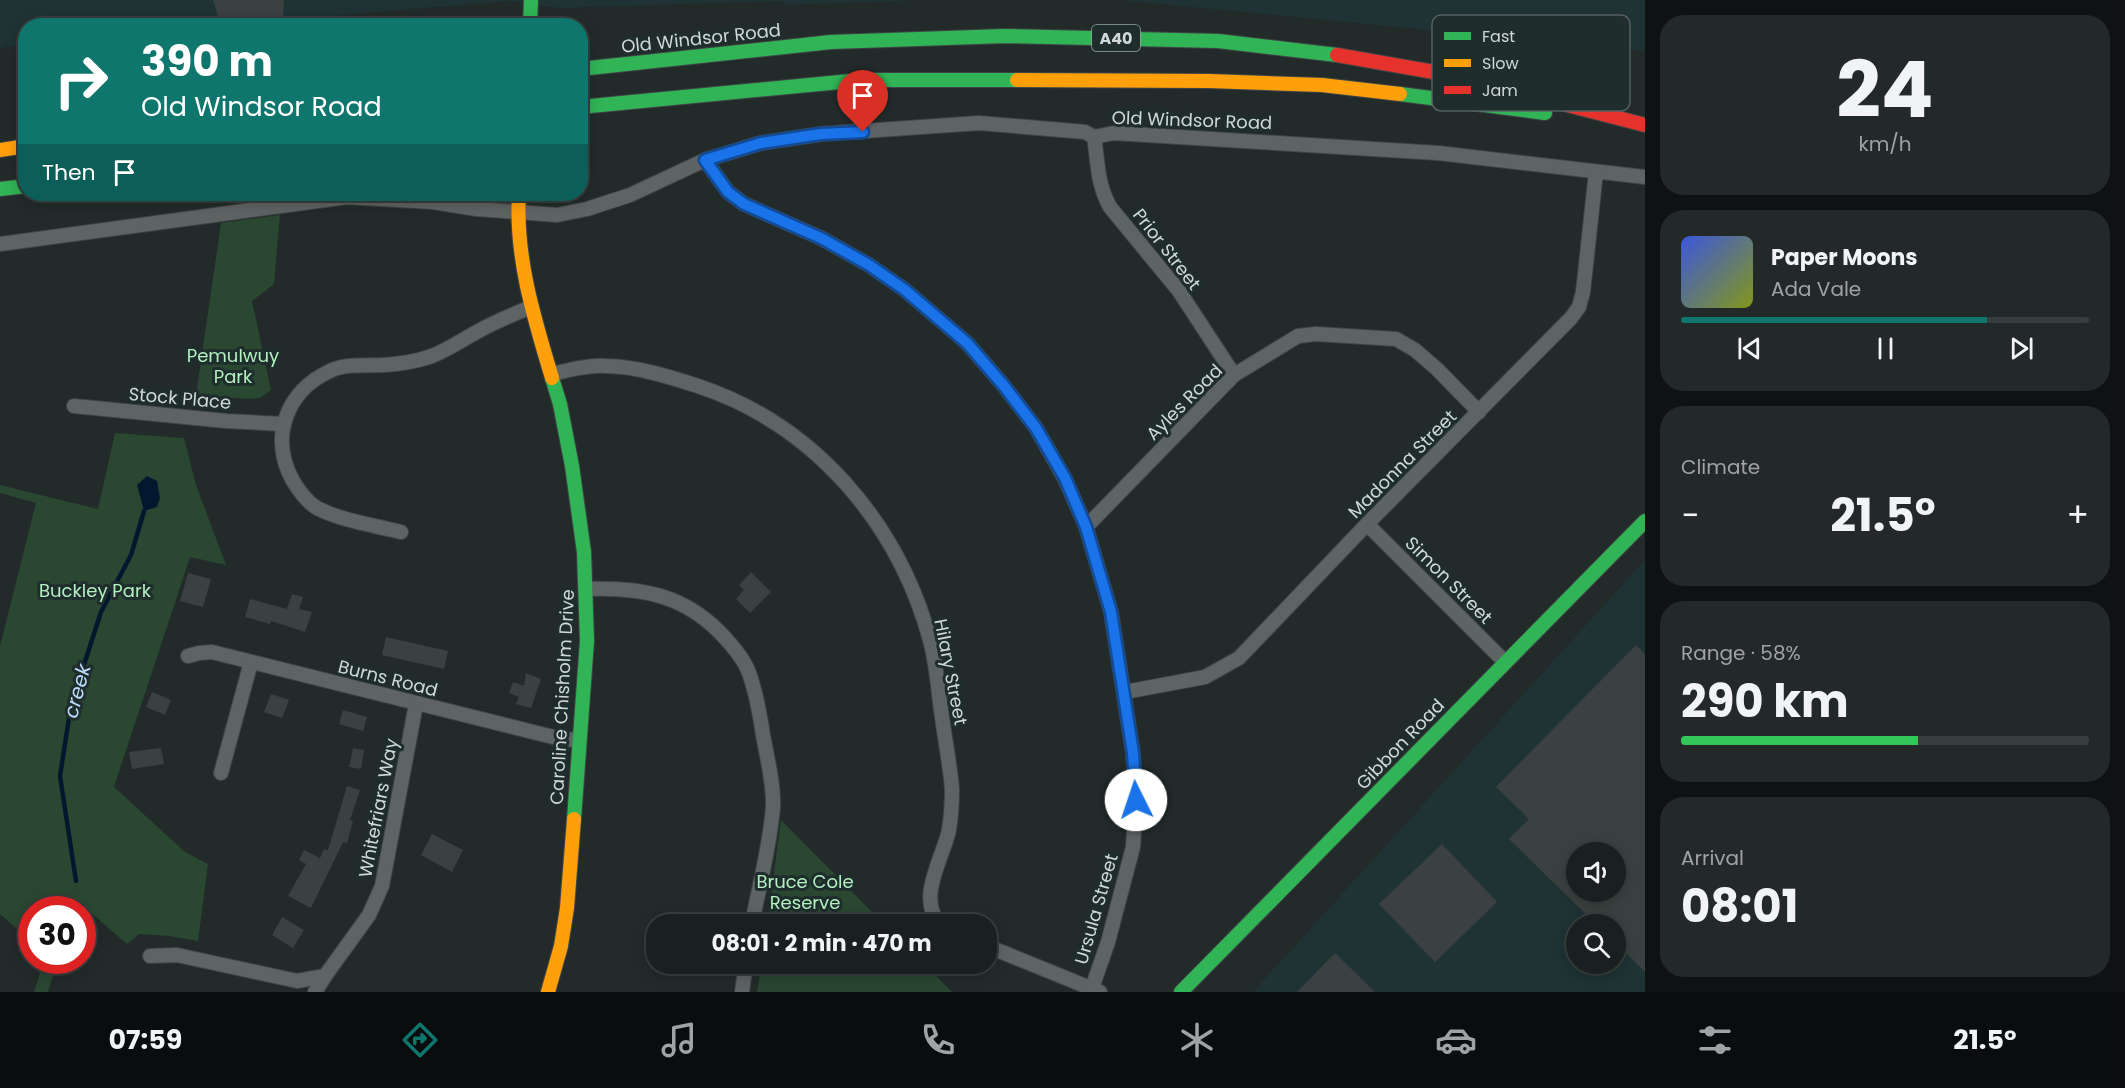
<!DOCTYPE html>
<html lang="en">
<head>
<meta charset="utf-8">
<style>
  body { margin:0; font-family:Poppins,sans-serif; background:#232829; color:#f1f3f6; height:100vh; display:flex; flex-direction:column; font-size:22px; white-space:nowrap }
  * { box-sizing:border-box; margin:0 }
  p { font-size:20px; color:#9fa3a5 }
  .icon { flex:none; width:33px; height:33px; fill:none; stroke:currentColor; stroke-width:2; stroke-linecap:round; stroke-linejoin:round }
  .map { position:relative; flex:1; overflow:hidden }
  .side { display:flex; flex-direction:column; gap:15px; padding:15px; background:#0e1212; width:480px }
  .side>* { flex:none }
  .top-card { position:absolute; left:18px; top:18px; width:570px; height:183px; border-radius:24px; box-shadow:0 3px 15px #0003,0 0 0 2px #383e3e; background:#0f766e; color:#fff; overflow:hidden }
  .controls { position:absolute; left:1566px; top:842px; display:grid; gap:12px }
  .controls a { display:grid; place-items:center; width:60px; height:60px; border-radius:50%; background:#1a2020; box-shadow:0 3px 15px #0003,0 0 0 2px #383e3e; font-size:30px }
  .speed { position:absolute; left:18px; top:896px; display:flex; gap:12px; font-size:30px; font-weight:700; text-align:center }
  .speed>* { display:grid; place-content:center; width:78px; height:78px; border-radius:50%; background:#1a2020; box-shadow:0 3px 15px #0003,0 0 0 2px #383e3e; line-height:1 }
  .speed .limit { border:9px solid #d22; background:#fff; color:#111 }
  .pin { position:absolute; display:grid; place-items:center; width:51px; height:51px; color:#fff; margin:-62px -26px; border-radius:50% 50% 50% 0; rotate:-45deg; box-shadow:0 0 6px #0007 }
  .pin .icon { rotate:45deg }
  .me { position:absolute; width:66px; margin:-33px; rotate:356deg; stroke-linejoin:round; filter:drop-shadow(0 0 4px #0008) }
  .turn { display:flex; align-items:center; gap:21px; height:126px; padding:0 24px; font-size:27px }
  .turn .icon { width:78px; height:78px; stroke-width:2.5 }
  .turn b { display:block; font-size:42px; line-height:51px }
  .then { display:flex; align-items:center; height:57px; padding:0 24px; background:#0003; gap:12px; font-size:22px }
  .big { font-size:45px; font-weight:700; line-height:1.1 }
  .side .widget { flex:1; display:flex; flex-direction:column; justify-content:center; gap:9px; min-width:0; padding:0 21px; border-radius:24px; background:#232829 }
  .side .dial { align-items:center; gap:0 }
  .dial b { font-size:78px; line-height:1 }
  .song { display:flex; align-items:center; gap:18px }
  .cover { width:72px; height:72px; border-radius:9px; background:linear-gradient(135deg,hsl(230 70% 55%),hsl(70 70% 35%)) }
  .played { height:6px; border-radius:3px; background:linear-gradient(90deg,#0f766e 75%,#383e3e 75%) }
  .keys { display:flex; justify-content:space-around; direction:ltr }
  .heat { display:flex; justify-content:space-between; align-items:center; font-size:33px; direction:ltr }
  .charge { height:9px; border-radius:4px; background:linear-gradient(90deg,#34c759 58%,#383e3e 0) }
  .trip { position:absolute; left:646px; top:914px; width:351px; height:60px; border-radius:24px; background:#1a2020; box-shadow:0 3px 15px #0003,0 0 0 2px #383e3e; font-weight:700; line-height:60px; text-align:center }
  .tab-bar { display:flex; height:96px; justify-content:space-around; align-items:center; background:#0a0d0d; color:#9fa3a5 }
  .tab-bar .icon { width:42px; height:42px }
  .tab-bar .active { color:#0f766e }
  .tab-bar b { font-size:27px; color:#f1f3f6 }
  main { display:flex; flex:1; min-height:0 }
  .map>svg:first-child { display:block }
  .built { fill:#1f3334; fill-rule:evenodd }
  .green { fill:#2a4731 }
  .water { fill:#03182f }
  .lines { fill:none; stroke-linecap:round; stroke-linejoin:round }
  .stream { stroke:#03182f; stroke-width:4.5 }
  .building { fill:#3b4140; fill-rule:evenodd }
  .street-casing { stroke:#3f4546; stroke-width:16 }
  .fast-casing { stroke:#3f4546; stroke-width:16 }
  .slow-casing { stroke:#3f4546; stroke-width:16 }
  .jam-casing { stroke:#3f4546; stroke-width:16 }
  .street { stroke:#5e6363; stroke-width:14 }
  .fast { stroke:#30b455; stroke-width:14 }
  .slow { stroke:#ff9f0a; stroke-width:14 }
  .jam { stroke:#e5322d; stroke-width:14 }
  .route-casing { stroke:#114b97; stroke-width:15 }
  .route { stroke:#1a73e8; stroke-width:10 }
  .labels { text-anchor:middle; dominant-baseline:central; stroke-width:6; stroke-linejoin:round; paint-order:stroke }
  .shield { fill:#1f2d2d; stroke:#9ba5a5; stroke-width:1.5 }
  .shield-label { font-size:16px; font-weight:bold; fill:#d0d8d9 }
  .street-label { font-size:18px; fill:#d0d8d9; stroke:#1f2d2d }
  .park-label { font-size:18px; fill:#b3f1c0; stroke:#1f2d2d }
  .water-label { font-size:20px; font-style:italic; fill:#bcdcfb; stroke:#1f2d2d }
  .key { fill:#1f2d2d; stroke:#546061; stroke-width:1.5 }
  .key-label { font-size:16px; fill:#d0d8d9 }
</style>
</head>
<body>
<main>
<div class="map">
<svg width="1645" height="992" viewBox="0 0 1645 992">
  <rect width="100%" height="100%" fill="#222a2a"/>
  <g class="built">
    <polygon points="0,0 928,0 784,5 784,1 558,8 510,1 221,25 26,26 25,44 0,48"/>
    <polygon points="1120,0 1645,0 1645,51"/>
    <path d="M1645,560V992H1253ZM1576,852H1616V891H1576ZM1576,924H1616V963H1576Z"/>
  </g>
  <g class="green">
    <polygon points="280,215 274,284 252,301 271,390 260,398 248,399 196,395 221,223"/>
    <polygon points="115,433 184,438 196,485 226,565 190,557 114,787 185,852 208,864 198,941 169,936 139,934 127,944 77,901 75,909 32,909 31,941 0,914 0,646 36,503 0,493 0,485 98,509"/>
    <polygon points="781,820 884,924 767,924"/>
    <polygon points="44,960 58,960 48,992 34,992"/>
    <polygon points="762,963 923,963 952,992 757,992"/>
  </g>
  <polygon class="water" points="147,476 157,481 160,498 157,507 144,511 137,485"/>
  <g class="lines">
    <polyline class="stream" points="76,881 60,776 71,705 101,612 131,555 144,511"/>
  </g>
  <g class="building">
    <polygon points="213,0 284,0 283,22 221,26"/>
    <polygon points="751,572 771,592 750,613 736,599 744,590 739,585"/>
    <polygon points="188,573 211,579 203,607 180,601"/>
    <polygon points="292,594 303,597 299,609 312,612 305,632 271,621 270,624 245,617 250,599 287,609"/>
    <polygon points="386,637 448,651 444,669 382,655"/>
    <path d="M1636,645L1645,654V972L1616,943V924H1596L1509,839L1529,819L1496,787ZM1576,852H1616V891H1576Z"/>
    <polygon points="526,673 541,679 531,708 516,704 519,697 509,693 513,682 524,686"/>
    <polygon points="152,692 171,700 165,715 146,707"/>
    <polygon points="271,694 289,700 282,718 264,712"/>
    <polygon points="343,710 367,717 363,731 339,724"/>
    <polygon points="161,748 164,764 132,769 129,752"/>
    <polygon points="353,748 364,750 361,769 349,767"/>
    <polygon points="347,786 360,790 350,820 353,821 347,843 343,842 311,908 288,896 306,864 299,860 304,850 320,858 324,849 328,850"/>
    <polygon points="432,834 463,850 452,872 421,855"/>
    <polygon points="1442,844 1497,902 1435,962 1379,904"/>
    <polygon points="282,917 304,930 293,948 272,935"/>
    <polygon points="1335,953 1375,992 1297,992"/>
  </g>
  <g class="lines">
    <defs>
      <g id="street">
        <path d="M1094,137C1098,162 1097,184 1110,207L1179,291L1234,375"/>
        <polyline points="705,160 728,192 744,204 821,238 869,265 905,290 967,343 1004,386 1036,428 1065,479 1086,527 1111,612 1133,753 1136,800 1133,847 1108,942 1092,988"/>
        <polyline points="0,244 347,197 433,202 477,209 557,215 587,209 630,195 705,160 761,143 821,134 979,123 1085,132 1094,137 1114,133 1438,153 1645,177"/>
        <path d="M552,374C569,370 587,365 606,366C635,366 670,377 698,386C815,425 898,523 930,640C937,665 938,692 942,717C945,740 950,765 952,789C952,801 951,817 949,830C943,858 916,899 940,924"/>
        <polyline points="74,406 226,421 283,424"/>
        <polyline points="1367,524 1505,662"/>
        <polyline points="1086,527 1234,375 1298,336 1316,334 1396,339 1415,350 1437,369 1479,412"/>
        <path d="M401,532C374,525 342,521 317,508C307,502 299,491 293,481C269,438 286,391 330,371C346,363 366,366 384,365C399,364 414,362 429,357C444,352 459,342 473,334C492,323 511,315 531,307"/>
        <path d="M587,589C643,587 687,595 726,639C735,649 745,661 749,673C756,692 760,715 763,735C767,758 774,784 773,807C770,846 759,886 752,924"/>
        <polyline points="188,656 199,653 212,652 561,739 579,740"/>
        <polyline points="1125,692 1205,677 1239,658 1367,524 1571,318 1579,307 1583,292 1596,172"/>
        <polyline points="221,773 251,662"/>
        <polyline points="987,946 1100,992"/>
        <polyline points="150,956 177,955 297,981 325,976 369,915 382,886 416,704"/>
        <polyline points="315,992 325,976"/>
        <polyline points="742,992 746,963"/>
      </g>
      <g id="fast">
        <polyline points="530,26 531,0"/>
        <polyline points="580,69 831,42 1005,36 1218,41 1337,55"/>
        <polyline points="1400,94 1545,113"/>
        <polyline points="580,107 861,80 1017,80"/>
        <polyline points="0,189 26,186"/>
        <polyline points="552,378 560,404 572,466 584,552 587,641 574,819"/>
        <polyline points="1181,992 1645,521"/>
      </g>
      <g id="slow">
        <polyline points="1017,80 1209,81 1322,85 1400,94"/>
        <polyline points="0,150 26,146"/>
        <path d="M519,194C515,257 534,318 552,378"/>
        <polyline points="548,992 561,946 567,908 574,819"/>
      </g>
      <polyline id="jam" points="1337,55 1451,75 1645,125"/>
    </defs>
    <use href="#street" class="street-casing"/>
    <use href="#fast" class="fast-casing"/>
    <use href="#slow" class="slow-casing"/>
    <use href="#jam" class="jam-casing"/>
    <use href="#street" class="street"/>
    <use href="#fast" class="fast"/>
    <use href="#slow" class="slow"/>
    <use href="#jam" class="jam"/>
  </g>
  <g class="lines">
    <defs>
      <polyline id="route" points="863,132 821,134 761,143 705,160 728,192 744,204 821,238 869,265 905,290 967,343 1004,386 1036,428 1065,478 1086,527 1111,612 1133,753 1136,800"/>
    </defs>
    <use href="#route" class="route-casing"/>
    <use href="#route" class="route"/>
  </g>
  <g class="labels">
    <rect class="shield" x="1092" y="25" width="48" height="26" rx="4.5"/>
    <g class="shield-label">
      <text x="1116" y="38">A40</text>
    </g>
    <g class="street-label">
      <text transform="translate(701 38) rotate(-6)">Old Windsor Road</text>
      <text transform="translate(1192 120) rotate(2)">Old Windsor Road</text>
      <text transform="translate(1167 249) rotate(52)">Prior Street</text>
      <text transform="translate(180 398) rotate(5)">Stock Place</text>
      <text transform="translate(1184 402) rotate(-45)">Ayles Road</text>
      <text transform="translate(1402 464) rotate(-45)">Madonna Street</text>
      <text transform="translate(1449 580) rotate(45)">Simon Street</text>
      <text transform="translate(951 672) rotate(79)">Hilary Street</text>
      <text transform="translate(388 678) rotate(14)">Burns Road</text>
      <text transform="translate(562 697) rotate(-87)">Caroline Chisholm Drive</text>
      <text transform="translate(1400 744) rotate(-46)">Gibbon Road</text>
      <text transform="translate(378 808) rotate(-79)">Whitefriars Way</text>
      <text transform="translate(1096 909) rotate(-74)">Ursula Street</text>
    </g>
    <g class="park-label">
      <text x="233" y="355">Pemulwuy<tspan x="233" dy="21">Park</tspan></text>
      <text x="95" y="590">Buckley Park</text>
      <text x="805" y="881">Bruce Cole<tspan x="805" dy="21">Reserve</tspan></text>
    </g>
    <g class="water-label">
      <text transform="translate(77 691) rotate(-75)">creek</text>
    </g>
  </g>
  <rect x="1432" y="15" width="198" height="96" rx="9" class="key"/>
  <rect x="1444" y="32" width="27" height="8" fill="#30b455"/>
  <rect x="1444" y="59" width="27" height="8" fill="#ff9f0a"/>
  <rect x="1444" y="86" width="27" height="8" fill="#e5322d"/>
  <g class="key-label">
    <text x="1482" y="42">Fast</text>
    <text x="1482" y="69">Slow</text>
    <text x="1482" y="96">Jam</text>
  </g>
</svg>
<div class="controls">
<a><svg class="icon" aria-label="sound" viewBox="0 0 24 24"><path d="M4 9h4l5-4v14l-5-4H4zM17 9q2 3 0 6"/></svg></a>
<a><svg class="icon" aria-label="search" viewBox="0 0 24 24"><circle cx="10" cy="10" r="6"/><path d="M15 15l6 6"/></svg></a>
</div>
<div class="speed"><div class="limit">30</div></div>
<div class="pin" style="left:863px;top:132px;background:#d93025"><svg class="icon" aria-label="arrive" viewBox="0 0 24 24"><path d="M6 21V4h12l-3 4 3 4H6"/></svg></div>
<svg class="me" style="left:1136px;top:800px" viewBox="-20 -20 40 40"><circle r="19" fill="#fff"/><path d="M0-13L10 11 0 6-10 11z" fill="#1a73e8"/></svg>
<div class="trip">08:01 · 2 min · 470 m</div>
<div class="top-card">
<div class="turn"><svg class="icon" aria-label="right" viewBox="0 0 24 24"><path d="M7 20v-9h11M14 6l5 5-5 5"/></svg><div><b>390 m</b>Old Windsor Road</div></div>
<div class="then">Then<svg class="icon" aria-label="arrive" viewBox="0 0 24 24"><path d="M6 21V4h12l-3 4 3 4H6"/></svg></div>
</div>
</div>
<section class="side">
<div class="widget dial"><b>24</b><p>km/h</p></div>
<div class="widget">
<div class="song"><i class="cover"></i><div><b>Paper Moons</b><p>Ada Vale</p></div></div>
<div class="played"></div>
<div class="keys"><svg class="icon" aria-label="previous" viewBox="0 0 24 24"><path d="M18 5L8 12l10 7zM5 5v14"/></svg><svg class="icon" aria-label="pause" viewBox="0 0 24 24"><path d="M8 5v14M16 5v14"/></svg><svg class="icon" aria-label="next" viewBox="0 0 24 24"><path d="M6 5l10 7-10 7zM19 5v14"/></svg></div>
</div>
<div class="widget"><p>Climate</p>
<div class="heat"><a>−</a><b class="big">21.5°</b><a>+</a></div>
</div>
<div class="widget"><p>Range · 58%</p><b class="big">290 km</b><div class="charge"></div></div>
<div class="widget"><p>Arrival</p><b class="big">08:01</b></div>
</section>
</main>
<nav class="tab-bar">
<b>07:59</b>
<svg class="icon active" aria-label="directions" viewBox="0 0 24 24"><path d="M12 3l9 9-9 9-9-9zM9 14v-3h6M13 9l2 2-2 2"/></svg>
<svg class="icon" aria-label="music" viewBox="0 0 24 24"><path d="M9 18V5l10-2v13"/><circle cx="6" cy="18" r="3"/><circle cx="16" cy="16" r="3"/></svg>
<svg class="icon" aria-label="phone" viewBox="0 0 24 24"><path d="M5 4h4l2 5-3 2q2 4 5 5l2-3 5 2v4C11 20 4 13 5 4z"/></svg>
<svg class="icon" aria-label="climate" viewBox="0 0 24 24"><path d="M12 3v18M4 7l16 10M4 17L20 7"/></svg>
<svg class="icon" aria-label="car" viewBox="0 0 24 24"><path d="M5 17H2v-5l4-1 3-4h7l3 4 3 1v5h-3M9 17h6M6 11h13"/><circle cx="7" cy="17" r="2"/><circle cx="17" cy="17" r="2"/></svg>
<svg class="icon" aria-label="filters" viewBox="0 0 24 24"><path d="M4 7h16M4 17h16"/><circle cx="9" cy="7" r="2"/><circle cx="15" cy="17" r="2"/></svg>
<b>21.5°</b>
</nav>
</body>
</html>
